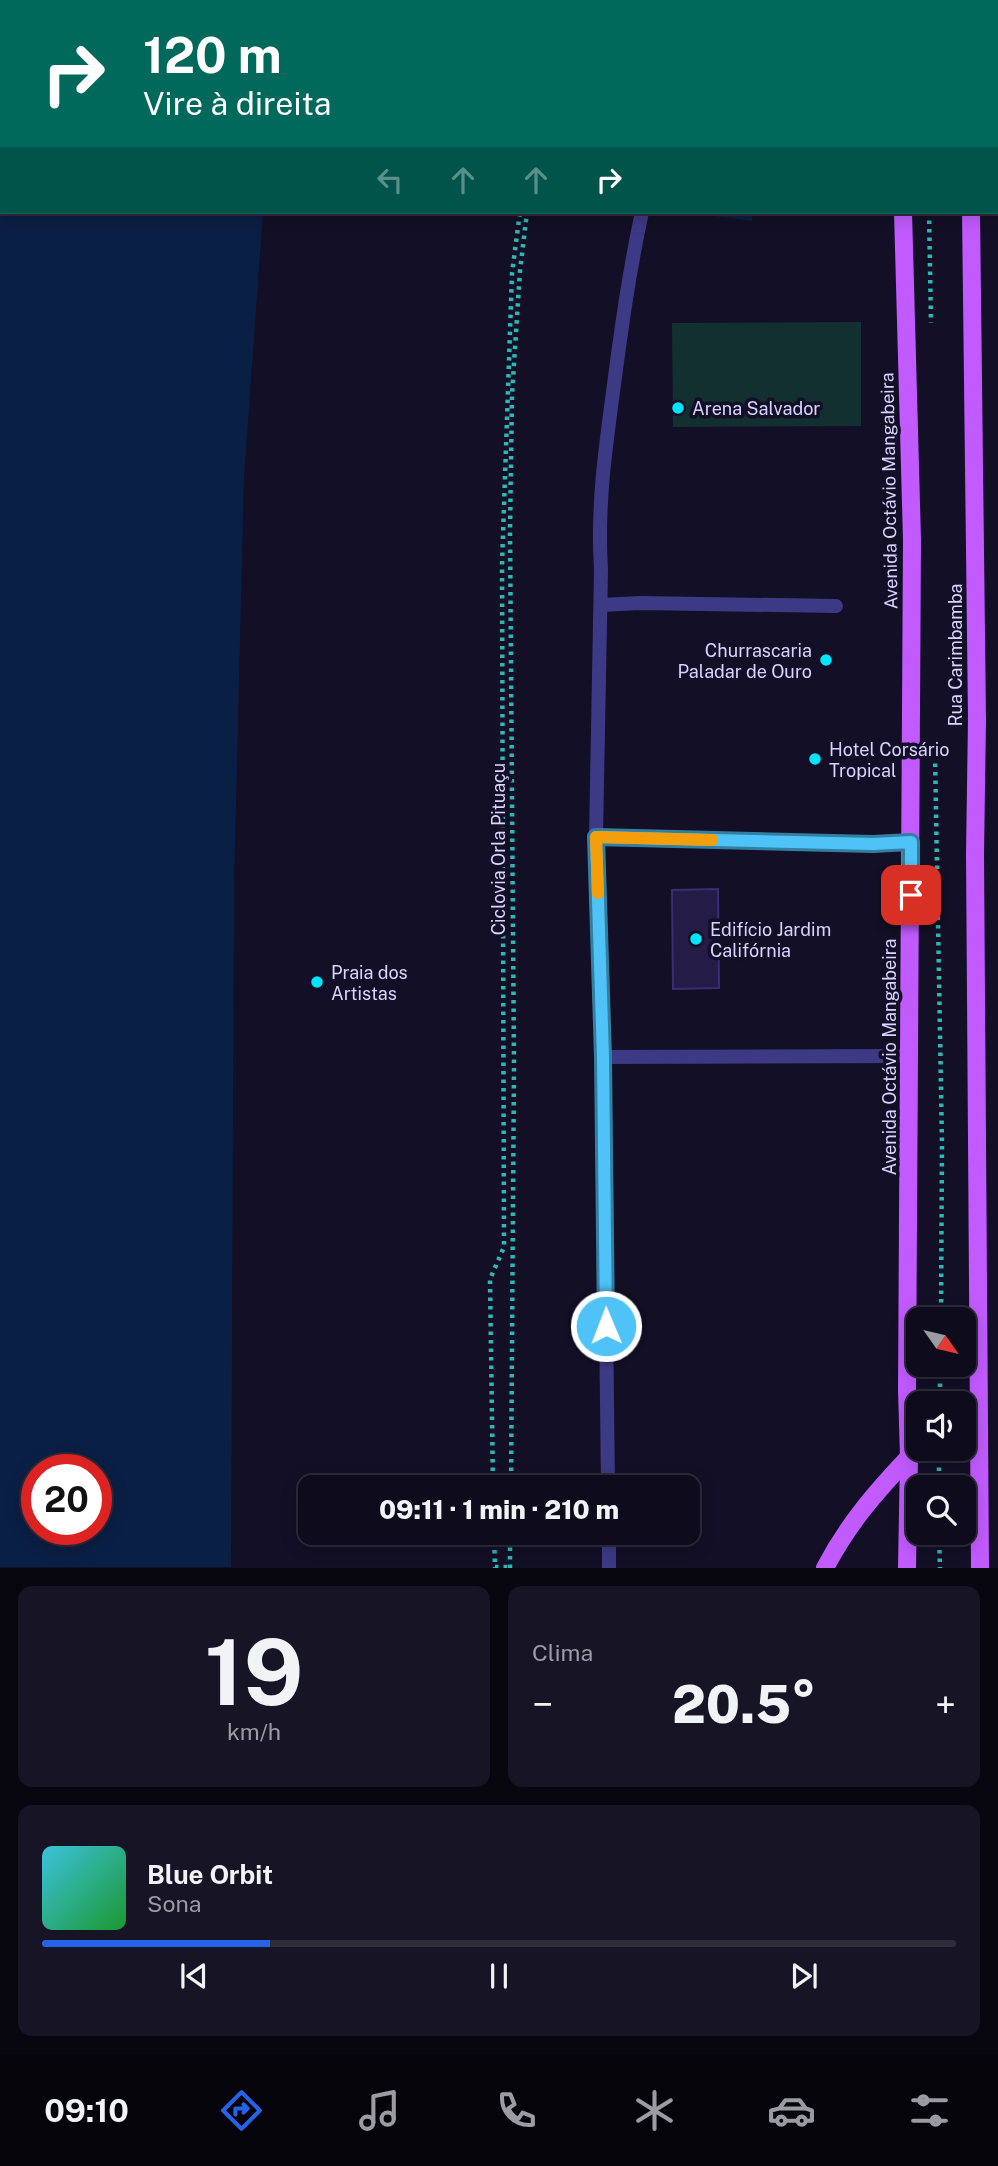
<!DOCTYPE html>
<html lang="pt">
<head>
<meta charset="utf-8">
<style>
  body { margin:0; font-family:"Public Sans",sans-serif; background:#171425; color:#f1f3f6; height:100vh; display:flex; flex-direction:column; font-size:26px; white-space:nowrap }
  * { box-sizing:border-box; margin:0 }
  p { font-size:23px; color:#9b9ba3 }
  .icon { flex:none; width:38px; height:38px; fill:none; stroke:currentColor; stroke-width:2; stroke-linecap:round; stroke-linejoin:round }
  .map { position:relative; height:1568px; overflow:hidden }
  .side { display:flex; flex-direction:column; gap:18px; padding:18px; background:#08060f; flex:1 }
  .side>* { flex:none }
  .banner { position:absolute; left:0px; top:0px; width:999px; height:214px; box-shadow:0 4px 18px #0003,0 0 0 2px #2e2b3b; background:#00695c; color:#fff; overflow:hidden }
  .needle { width:46px; rotate:124deg }
  .buttons { position:absolute; left:906px; top:1307px; display:grid; gap:14px }
  .buttons a { display:grid; place-items:center; width:70px; height:70px; border-radius:14px; background:#0e0b1c; box-shadow:0 4px 18px #0003,0 0 0 2px #2e2b3b; font-size:35px }
  .speed { position:absolute; left:21px; top:1454px; display:flex; gap:14px; font-size:35px; font-weight:700; text-align:center }
  .speed>* { display:grid; place-content:center; width:91px; height:91px; border-radius:50%; background:#0e0b1c; box-shadow:0 4px 18px #0003,0 0 0 2px #2e2b3b; line-height:1 }
  .speed .limit { border:10px solid #d22; background:#fff; color:#111 }
  .pin { position:absolute; display:grid; place-items:center; width:60px; height:60px; color:#fff; margin:-30px; border-radius:14px; box-shadow:0 4px 10px #0006 }
  .me { position:absolute; width:77px; margin:-38px; rotate:359deg; stroke-linejoin:round; filter:drop-shadow(0 0 5px #0008) }
  .turn { display:flex; align-items:center; gap:24px; height:147px; padding:0 28px; font-size:32px }
  .turn .icon { width:91px; height:91px; stroke-width:2.5 }
  .turn b { display:block; font-size:49px; line-height:60px }
  .lanes { display:flex; align-items:center; height:66px; padding:0 28px; background:#0003; justify-content:center; gap:35px; direction:ltr }
  .lanes .off { opacity:.35 }
  .big { font-size:52px; font-weight:800; line-height:1.1 }
  .side .tile { flex:1; display:flex; flex-direction:column; justify-content:center; gap:10px; min-width:0; padding:0 24px; border-radius:14px; background:#171425 }
  .side .dial { align-items:center; gap:0 }
  .dial b { font-size:91px; line-height:1 }
  .song { display:flex; align-items:center; gap:21px }
  .cover { width:84px; height:84px; border-radius:10px; background:linear-gradient(135deg,hsl(190 70% 55%),hsl(130 70% 35%)) }
  .played { height:7px; border-radius:4px; background:linear-gradient(90deg,#2563eb 25%,#2e2b3b 25%) }
  .keys { display:flex; justify-content:space-around; direction:ltr }
  .heat { display:flex; justify-content:space-between; align-items:center; font-size:38px; direction:ltr }
  .side .tiles { flex:1; display:grid; gap:18px; grid-template-columns:1fr 1fr }
  .tile:last-child { grid-column:span 2 }
  .trip { position:absolute; left:298px; top:1475px; width:402px; height:70px; border-radius:14px; background:#0e0b1c; box-shadow:0 4px 18px #0003,0 0 0 2px #2e2b3b; font-weight:800; line-height:70px; text-align:center }
  .menu { display:flex; height:112px; justify-content:space-around; align-items:center; background:#06040b; color:#9b9ba3 }
  .menu .icon { width:49px; height:49px }
  .menu .on { color:#2563eb }
  .menu b { font-size:32px; color:#f1f3f6 }
  .map>svg:first-child { display:block }
  .green { fill:#12302f }
  .water { fill:#0a1f44; fill-rule:evenodd }
  .building { fill:#241b47; stroke:#3b2d73; stroke-width:2 }
  .lines { fill:none; stroke-linecap:round; stroke-linejoin:round }
  .path { stroke:#2fb8b0; stroke-width:4.5; stroke-dasharray:3.5 5; stroke-linecap:butt }
  .lane { stroke:#3d3a85; stroke-width:14 }
  .secondary { stroke:#6f6bff; stroke-width:18 }
  .primary { stroke:#c25bff; stroke-width:18 }
  .route-casing { stroke:#337fa1; stroke-width:18 }
  .route { stroke:#4fc3f7; stroke-width:12 }
  .slow { stroke:#f59e0b; stroke-width:12 }
  .poi-dot { fill:#00e5ff; stroke:#130f26; stroke-width:2.5 }
  .labels { text-anchor:middle; dominant-baseline:central; stroke-width:7; stroke-linejoin:round; paint-order:stroke }
  .poi-label { font-size:18px; fill:#d9d4ff; stroke:#130f26; text-anchor:start }
  .street-label { font-size:18px; fill:#d9d4ff; stroke:#130f26 }
</style>
</head>
<body>
<div class="map">
<svg width="998" height="1568" viewBox="0 0 998 1568">
  <rect width="100%" height="100%" fill="#130f26"/>
  <polygon class="green" points="861,322 861,426 673,427 672,323"/>
  <g class="water">
    <path d="M0,0H278V2H2V212H263L244,477L234,886L231,1567H0ZM37,1470H96V1530H37Z"/>
    <polygon points="699,212 753,212 752,221 698,214"/>
  </g>
  <g class="building">
    <polygon points="756,0 843,0 842,2 760,2"/>
    <polygon points="718,889 719,988 673,989 672,890"/>
  </g>
  <g class="lines">
    <g class="path">
      <polyline points="555,2 555,0"/>
      <polyline points="563,2 563,0"/>
      <polyline points="929,212 931,323"/>
      <polyline points="935,755 942,1144 941,1320"/>
      <polyline points="940,1404 940,1365"/>
      <polyline points="493,1488 490,1279 504,1247 502,564 512,273 520,212"/>
      <polyline points="511,1488 514,1064 510,531 512,395 520,271 527,212"/>
      <polyline points="939,1488 939,1449"/>
      <polyline points="494,1533 495,1568"/>
      <polyline points="939,1533 940,1568"/>
      <polyline points="495,1567 510,1567"/>
      <polyline points="510,1568 510,1533"/>
    </g>
    <g class="lane">
      <polyline points="689,2 689,0"/>
      <path d="M642,212C629,272 621,331 613,392C605,451 597,509 601,569L596,837L873,843L911,842"/>
      <polyline points="601,605 640,603 836,606"/>
      <polyline points="596,837 603,1057 608,1488"/>
      <polyline points="603,1057 910,1056"/>
      <polyline points="609,1533 609,1568"/>
    </g>
    <polyline class="secondary" points="998,103 998,102"/>
    <g class="primary">
      <polyline points="906,2 906,0"/>
      <polyline points="971,2 971,0"/>
      <polyline points="903,212 912,540 907,1390 909,1457 907,1568"/>
      <polyline points="971,212 977,719 975,854 980,1568"/>
      <path d="M825,1568C848,1524 875,1493 909,1457"/>
    </g>
  </g>
  <g class="lines">
    <defs>
      <polyline id="route" points="606,1326 603,1057 596,837 873,844 911,842 911,895"/>
    </defs>
    <use href="#route" class="route-casing"/>
    <use href="#route" class="route"/>
    <polyline class="slow" points="598,893 596,837 712,840"/>
  </g>
  <g class="poi-dot">
    <circle cx="678" cy="408" r="7"/>
    <circle cx="826" cy="660" r="7"/>
    <circle cx="815" cy="759" r="7"/>
    <circle cx="696" cy="939" r="7"/>
    <circle cx="317" cy="982" r="7"/>
  </g>
  <g class="labels">
    <g class="poi-label">
      <text x="692" y="408">Arena Salvador</text>
      <text x="812" y="650" text-anchor="end">Churrascaria<tspan x="812" dy="21">Paladar de Ouro</tspan></text>
      <text x="829" y="749">Hotel Corsário<tspan x="829" dy="21">Tropical</tspan></text>
      <text x="710" y="929">Edifício Jardim<tspan x="710" dy="21">Califórnia</tspan></text>
      <text x="331" y="972">Praia dos<tspan x="331" dy="21">Artistas</tspan></text>
    </g>
    <g class="street-label">
      <text transform="translate(889 491) rotate(-91)">Avenida Octávio Mangabeira</text>
      <text transform="translate(955 655) rotate(-90)">Rua Carimbamba</text>
      <text transform="translate(498 849) rotate(-90)">Ciclovia Orla Pituaçu</text>
      <text transform="translate(889 1057) rotate(-90)">Avenida Octávio Mangabeira</text>
    </g>
  </g>
</svg>
<div class="buttons">
<a><svg class="needle" viewBox="-14 -14 28 28"><path d="M0-13l5 13h-10z" fill="#e53935"/><path d="M0 13l5-13h-10z" fill="#9b9ba3"/></svg></a>
<a><svg class="icon" aria-label="sound" viewBox="0 0 24 24"><path d="M4 9h4l5-4v14l-5-4H4zM17 9q2 3 0 6"/></svg></a>
<a><svg class="icon" aria-label="search" viewBox="0 0 24 24"><circle cx="10" cy="10" r="6"/><path d="M15 15l6 6"/></svg></a>
</div>
<div class="speed"><div class="limit">20</div></div>
<div class="pin" style="left:911px;top:895px;background:#d93025"><svg class="icon" aria-label="arrive" viewBox="0 0 24 24"><path d="M6 21V4h12l-3 4 3 4H6"/></svg></div>
<svg class="me" style="left:606px;top:1326px" viewBox="-20 -20 40 40"><circle r="17" fill="#4fc3f7" stroke="#fff" stroke-width="3"/><path d="M0-11L8 9 0 5-8 9z" fill="#fff"/></svg>
<div class="trip">09:11 · 1 min · 210 m</div>
<div class="banner">
<div class="turn"><svg class="icon" aria-label="right" viewBox="0 0 24 24"><path d="M7 20v-9h11M14 6l5 5-5 5"/></svg><div><b>120 m</b>Vire à direita</div></div>
<div class="lanes"><svg class="icon off" aria-label="left" viewBox="0 0 24 24"><path d="M17 20v-9H6M10 6l-5 5 5 5"/></svg><svg class="icon off" aria-label="ahead" viewBox="0 0 24 24"><path d="M12 20V5M6 11l6-6 6 6"/></svg><svg class="icon off" aria-label="ahead" viewBox="0 0 24 24"><path d="M12 20V5M6 11l6-6 6 6"/></svg><svg class="icon" aria-label="right" viewBox="0 0 24 24"><path d="M7 20v-9h11M14 6l5 5-5 5"/></svg></div>
</div>
</div>
<section class="side">
<div class="tiles">
<div class="tile dial"><b>19</b><p>km/h</p></div>
<div class="tile"><p>Clima</p>
<div class="heat"><a>−</a><b class="big">20.5°</b><a>+</a></div>
</div>
<div class="tile">
<div class="song"><i class="cover"></i><div><b>Blue Orbit</b><p>Sona</p></div></div>
<div class="played"></div>
<div class="keys"><svg class="icon" aria-label="previous" viewBox="0 0 24 24"><path d="M18 5L8 12l10 7zM5 5v14"/></svg><svg class="icon" aria-label="pause" viewBox="0 0 24 24"><path d="M8 5v14M16 5v14"/></svg><svg class="icon" aria-label="next" viewBox="0 0 24 24"><path d="M6 5l10 7-10 7zM19 5v14"/></svg></div>
</div>
</div>
</section>
<nav class="menu">
<b>09:10</b>
<svg class="icon on" aria-label="directions" viewBox="0 0 24 24"><path d="M12 3l9 9-9 9-9-9zM9 14v-3h6M13 9l2 2-2 2"/></svg>
<svg class="icon" aria-label="music" viewBox="0 0 24 24"><path d="M9 18V5l10-2v13"/><circle cx="6" cy="18" r="3"/><circle cx="16" cy="16" r="3"/></svg>
<svg class="icon" aria-label="phone" viewBox="0 0 24 24"><path d="M5 4h4l2 5-3 2q2 4 5 5l2-3 5 2v4C11 20 4 13 5 4z"/></svg>
<svg class="icon" aria-label="climate" viewBox="0 0 24 24"><path d="M12 3v18M4 7l16 10M4 17L20 7"/></svg>
<svg class="icon" aria-label="car" viewBox="0 0 24 24"><path d="M5 17H2v-5l4-1 3-4h7l3 4 3 1v5h-3M9 17h6M6 11h13"/><circle cx="7" cy="17" r="2"/><circle cx="17" cy="17" r="2"/></svg>
<svg class="icon" aria-label="filters" viewBox="0 0 24 24"><path d="M4 7h16M4 17h16"/><circle cx="9" cy="7" r="2"/><circle cx="15" cy="17" r="2"/></svg>
</nav>
</body>
</html>
